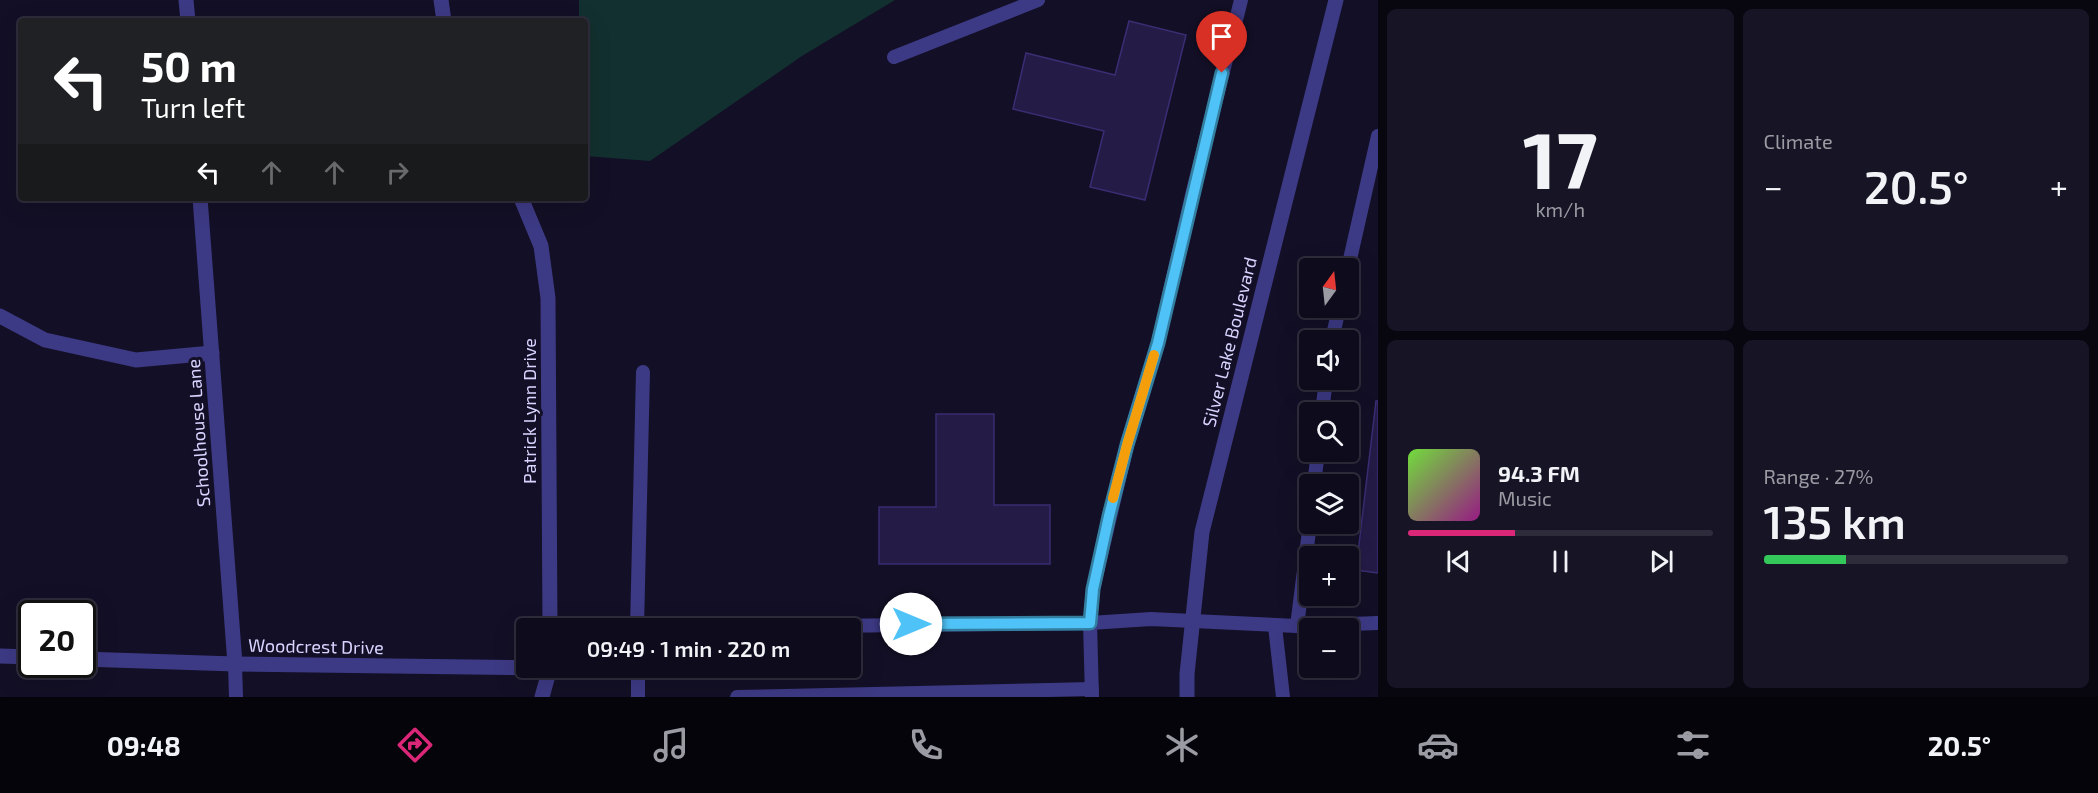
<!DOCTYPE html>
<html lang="en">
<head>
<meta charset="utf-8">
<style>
  body { margin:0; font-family:"Exo 2",sans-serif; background:#171425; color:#f1f3f6; height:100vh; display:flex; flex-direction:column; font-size:22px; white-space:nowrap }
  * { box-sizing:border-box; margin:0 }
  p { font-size:20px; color:#9b9ba3 }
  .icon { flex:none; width:33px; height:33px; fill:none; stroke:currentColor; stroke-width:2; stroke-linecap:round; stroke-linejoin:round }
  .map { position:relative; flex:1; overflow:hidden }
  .side { display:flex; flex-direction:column; gap:9px; padding:9px; background:#08060f; width:720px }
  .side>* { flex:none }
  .top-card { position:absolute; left:18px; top:18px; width:570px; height:183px; border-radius:6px; box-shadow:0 6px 24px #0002,0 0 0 2px #2e2b3b; background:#202124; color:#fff; overflow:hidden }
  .needle { width:39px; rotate:15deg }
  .buttons { position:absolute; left:1299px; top:258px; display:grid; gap:12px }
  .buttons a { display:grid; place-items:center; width:60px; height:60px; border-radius:6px; background:#0e0b1c; box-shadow:0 6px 24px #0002,0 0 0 2px #2e2b3b; font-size:30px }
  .speed { position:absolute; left:18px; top:600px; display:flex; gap:12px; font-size:30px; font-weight:700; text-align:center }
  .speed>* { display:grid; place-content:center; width:78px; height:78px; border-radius:50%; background:#0e0b1c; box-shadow:0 6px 24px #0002,0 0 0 2px #2e2b3b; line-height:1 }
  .speed .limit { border:3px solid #111; border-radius:9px; background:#fff; color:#111 }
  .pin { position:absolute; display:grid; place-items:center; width:51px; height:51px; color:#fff; margin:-62px -26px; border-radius:50% 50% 50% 0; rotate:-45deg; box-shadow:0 0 6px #0007 }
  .pin .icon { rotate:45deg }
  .me { position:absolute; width:66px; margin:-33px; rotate:90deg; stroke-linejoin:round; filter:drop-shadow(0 0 4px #0008) }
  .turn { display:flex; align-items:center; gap:21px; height:126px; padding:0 24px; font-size:27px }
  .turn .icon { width:78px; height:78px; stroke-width:2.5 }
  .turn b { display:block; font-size:42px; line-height:51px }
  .lanes { display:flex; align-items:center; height:57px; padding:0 24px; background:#0003; justify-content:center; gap:30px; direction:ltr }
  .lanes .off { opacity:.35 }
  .big { font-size:45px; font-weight:600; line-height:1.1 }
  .side .widget { flex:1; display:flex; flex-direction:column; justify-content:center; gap:9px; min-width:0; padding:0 21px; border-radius:9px; background:#171425 }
  .side .dial { align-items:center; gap:0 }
  .dial b { font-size:78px; line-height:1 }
  .song { display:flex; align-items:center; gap:18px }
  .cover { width:72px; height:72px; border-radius:9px; background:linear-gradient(135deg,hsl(100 70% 55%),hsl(310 70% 35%)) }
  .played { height:6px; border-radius:3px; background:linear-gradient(90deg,#db2777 35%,#2e2b3b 35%) }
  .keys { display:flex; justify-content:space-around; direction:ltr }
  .heat { display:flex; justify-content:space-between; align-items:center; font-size:33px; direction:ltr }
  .charge { height:9px; border-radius:4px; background:linear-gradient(90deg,#34c759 27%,#2e2b3b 0) }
  .side .tiles { flex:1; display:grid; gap:9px; grid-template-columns:repeat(2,1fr) }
  .trip { position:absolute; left:516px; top:618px; width:345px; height:60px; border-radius:6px; background:#0e0b1c; box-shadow:0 6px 24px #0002,0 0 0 2px #2e2b3b; font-weight:600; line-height:60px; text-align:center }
  .tab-bar { display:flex; height:96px; justify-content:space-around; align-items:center; background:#06040b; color:#9b9ba3 }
  .tab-bar .icon { width:42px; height:42px }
  .tab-bar .current { color:#db2777 }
  .tab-bar b { font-size:27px; color:#f1f3f6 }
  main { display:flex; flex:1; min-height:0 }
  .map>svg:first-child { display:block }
  .green { fill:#12302f }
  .building { fill:#241b47; stroke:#3b2d73; stroke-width:1.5 }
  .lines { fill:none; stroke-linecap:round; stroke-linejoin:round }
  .service { stroke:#3d3a85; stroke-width:14 }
  .minor { stroke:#3d3a85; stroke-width:15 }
  .route-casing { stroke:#337fa1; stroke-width:15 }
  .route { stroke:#4fc3f7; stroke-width:10 }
  .slow { stroke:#f59e0b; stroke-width:10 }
  .labels { text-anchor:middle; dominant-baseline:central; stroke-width:6; stroke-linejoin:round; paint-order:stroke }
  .street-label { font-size:18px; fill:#d9d4ff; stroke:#130f26 }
</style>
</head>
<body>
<main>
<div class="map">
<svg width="1378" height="697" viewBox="0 0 1378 697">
  <rect width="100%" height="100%" fill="#130f26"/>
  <polygon class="green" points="579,0 895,0 802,56 650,161 585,156 585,21 579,21"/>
  <g class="building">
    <polygon points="1129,21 1186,35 1145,200 1090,187 1104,131 1013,109 1026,53 1115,75"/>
    <polygon points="1376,401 1378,401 1378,573 1356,570"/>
    <polygon points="936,414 994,414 994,505 1050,505 1050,564 879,564 879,507 936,507"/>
  </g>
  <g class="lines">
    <g class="service">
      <polyline points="894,57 1038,0"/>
      <polyline points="1348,268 1378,136"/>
      <polyline points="1332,340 1339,308"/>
      <polyline points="1322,412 1326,380"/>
      <polyline points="1314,484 1318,452"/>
      <polyline points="1275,626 1283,697"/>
      <polyline points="1297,626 1378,623"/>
      <polyline points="637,628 643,372"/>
      <polyline points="653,628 1090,623 1151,619 1297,626 1310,523"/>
      <polyline points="235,664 236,697"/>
      <polyline points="638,668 638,697"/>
      <polyline points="737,697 1092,689"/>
      <polyline points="1092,697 1090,623 1093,589 1127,445 1158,343 1192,195 1241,0"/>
    </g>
    <g class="minor">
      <polyline points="186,0 188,21"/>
      <polyline points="441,0 444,21"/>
      <polyline points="200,198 235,664"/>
      <polyline points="521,198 541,246 548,298 550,628"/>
      <polyline points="0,316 45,340 136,360 212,353"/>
      <polyline points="0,656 32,657"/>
      <polyline points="82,659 235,664 550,668"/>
      <polyline points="542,697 550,668"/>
      <polyline points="1187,697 1187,674 1202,532 1336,0"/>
    </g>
  </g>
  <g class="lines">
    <defs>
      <polyline id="route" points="911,624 1090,623 1093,589 1109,516 1127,445 1158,343 1222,73"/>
    </defs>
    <use href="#route" class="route-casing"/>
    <use href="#route" class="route"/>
    <polyline class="slow" points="1113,498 1127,445 1154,355"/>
  </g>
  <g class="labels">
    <g class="street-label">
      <text transform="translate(1229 342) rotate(-76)">Silver Lake Boulevard</text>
      <text transform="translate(529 411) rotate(-90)">Patrick Lynn Drive</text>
      <text transform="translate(198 433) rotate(-94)">Schoolhouse Lane</text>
      <text transform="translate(316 646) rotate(1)">Woodcrest Drive</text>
    </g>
  </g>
</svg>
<div class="buttons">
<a><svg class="needle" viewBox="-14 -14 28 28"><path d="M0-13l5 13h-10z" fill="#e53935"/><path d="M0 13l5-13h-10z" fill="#9b9ba3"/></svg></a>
<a><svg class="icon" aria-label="sound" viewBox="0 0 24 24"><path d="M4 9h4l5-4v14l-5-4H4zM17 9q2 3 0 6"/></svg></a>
<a><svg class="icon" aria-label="search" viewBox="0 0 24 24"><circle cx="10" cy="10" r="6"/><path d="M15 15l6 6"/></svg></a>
<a><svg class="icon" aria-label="layers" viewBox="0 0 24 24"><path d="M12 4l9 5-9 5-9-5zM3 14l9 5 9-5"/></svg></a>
<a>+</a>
<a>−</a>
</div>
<div class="speed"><div class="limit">20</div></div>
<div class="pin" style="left:1222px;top:73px;background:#d93025"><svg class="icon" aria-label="arrive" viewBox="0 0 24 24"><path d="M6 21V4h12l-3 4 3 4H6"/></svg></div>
<svg class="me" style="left:911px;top:624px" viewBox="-20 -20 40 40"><circle r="19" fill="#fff"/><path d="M0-13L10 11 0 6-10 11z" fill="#4fc3f7"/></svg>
<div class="trip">09:49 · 1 min · 220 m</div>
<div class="top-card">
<div class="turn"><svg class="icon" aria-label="left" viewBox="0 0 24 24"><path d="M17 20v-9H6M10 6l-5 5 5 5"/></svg><div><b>50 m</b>Turn left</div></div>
<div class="lanes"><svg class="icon" aria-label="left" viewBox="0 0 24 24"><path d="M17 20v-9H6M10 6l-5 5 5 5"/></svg><svg class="icon off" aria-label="ahead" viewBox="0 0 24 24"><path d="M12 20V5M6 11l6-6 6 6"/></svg><svg class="icon off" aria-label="ahead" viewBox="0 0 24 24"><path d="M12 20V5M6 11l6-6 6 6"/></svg><svg class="icon off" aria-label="right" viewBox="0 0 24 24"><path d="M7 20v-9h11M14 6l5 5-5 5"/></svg></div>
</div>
</div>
<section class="side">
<div class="tiles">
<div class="widget dial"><b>17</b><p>km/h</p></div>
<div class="widget"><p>Climate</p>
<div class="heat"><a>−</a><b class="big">20.5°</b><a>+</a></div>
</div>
<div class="widget">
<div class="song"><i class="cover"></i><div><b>94.3 FM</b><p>Music</p></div></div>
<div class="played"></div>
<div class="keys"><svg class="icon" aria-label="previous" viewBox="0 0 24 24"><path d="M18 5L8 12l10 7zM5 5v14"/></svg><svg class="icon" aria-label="pause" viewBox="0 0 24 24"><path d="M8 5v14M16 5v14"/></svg><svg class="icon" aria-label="next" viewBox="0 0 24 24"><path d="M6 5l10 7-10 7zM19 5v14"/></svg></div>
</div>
<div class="widget"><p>Range · 27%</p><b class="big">135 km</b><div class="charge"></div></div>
</div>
</section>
</main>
<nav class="tab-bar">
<b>09:48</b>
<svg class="icon current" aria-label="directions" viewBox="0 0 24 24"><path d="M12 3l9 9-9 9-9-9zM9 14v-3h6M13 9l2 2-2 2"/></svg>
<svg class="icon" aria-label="music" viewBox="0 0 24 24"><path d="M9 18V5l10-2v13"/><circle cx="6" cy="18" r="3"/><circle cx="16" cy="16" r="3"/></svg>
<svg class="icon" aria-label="phone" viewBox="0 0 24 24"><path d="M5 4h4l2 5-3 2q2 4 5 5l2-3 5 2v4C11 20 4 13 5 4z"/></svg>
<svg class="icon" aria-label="climate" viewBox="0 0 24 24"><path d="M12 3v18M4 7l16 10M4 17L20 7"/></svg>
<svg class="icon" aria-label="car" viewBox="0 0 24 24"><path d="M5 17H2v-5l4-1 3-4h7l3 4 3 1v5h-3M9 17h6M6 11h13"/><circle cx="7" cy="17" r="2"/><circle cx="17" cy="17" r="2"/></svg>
<svg class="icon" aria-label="filters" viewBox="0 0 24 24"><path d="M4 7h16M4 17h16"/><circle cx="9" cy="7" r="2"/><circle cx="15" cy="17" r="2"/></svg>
<b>20.5°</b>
</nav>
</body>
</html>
